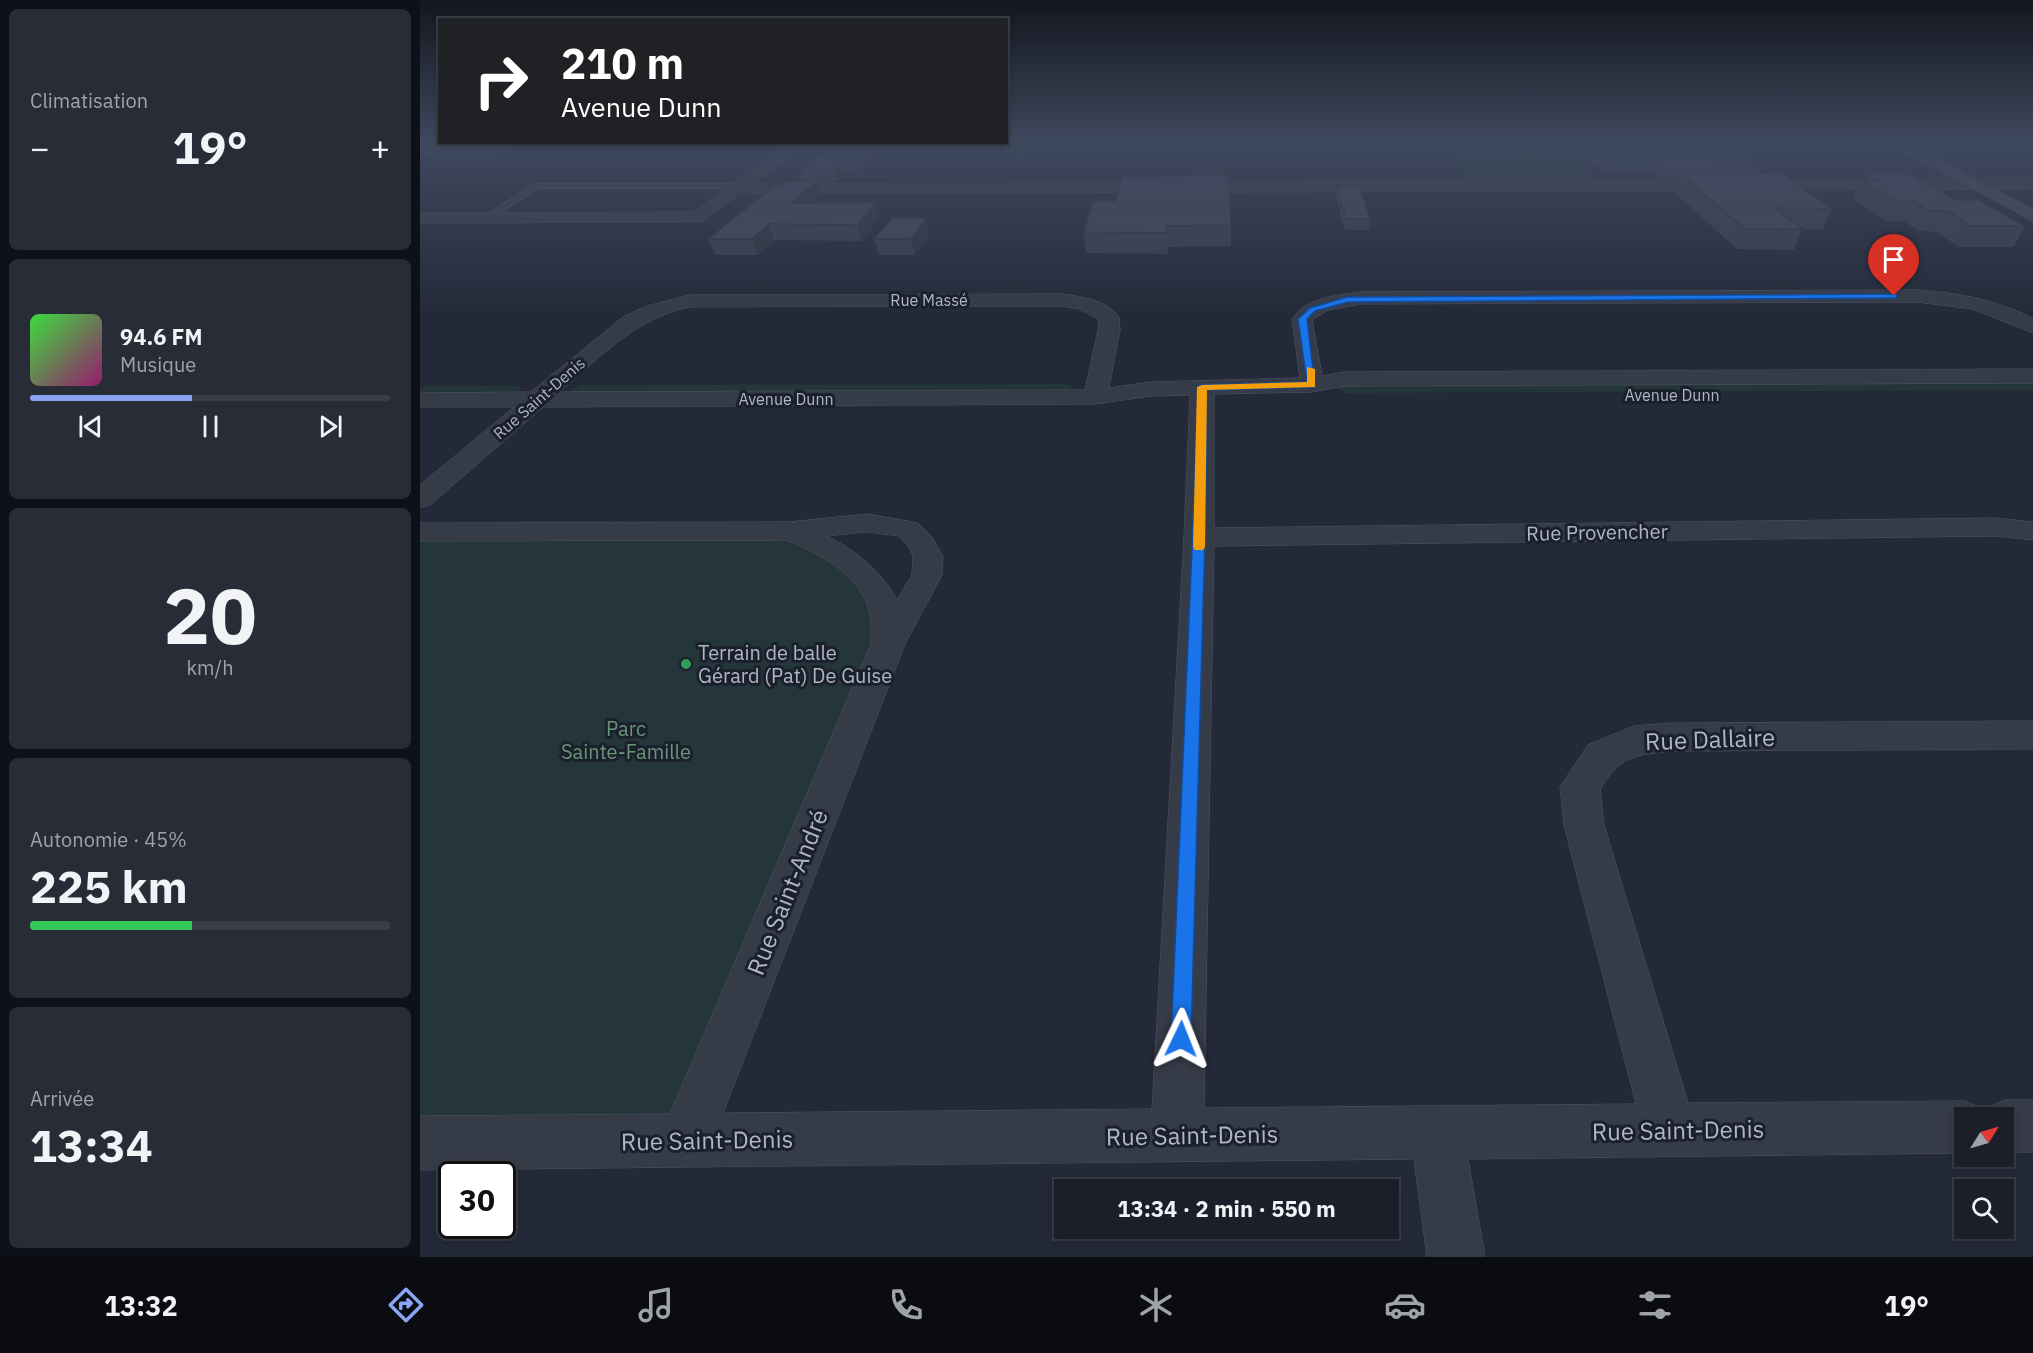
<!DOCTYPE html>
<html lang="fr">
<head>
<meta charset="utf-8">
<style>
  body { margin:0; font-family:"IBM Plex Sans",sans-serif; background:#272c36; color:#f1f3f6; height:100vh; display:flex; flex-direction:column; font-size:22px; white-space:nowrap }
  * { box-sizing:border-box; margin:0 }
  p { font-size:20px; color:#9fa2a8 }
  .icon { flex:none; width:33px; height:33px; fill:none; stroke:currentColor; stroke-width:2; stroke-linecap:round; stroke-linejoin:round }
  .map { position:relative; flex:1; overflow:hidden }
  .drawer { display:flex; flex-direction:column; gap:9px; padding:9px; background:#0e1117; width:420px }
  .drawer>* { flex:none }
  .hud { position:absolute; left:18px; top:18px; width:570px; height:126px; border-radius:0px; box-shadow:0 3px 9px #0003,0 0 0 2px #383d47; background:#202124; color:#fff; overflow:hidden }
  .needle { width:39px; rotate:53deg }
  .tools { position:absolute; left:1534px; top:1107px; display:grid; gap:12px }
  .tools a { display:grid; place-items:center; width:60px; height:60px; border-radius:0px; background:#1a1f2a; box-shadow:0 3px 9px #0003,0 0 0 2px #383d47; font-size:30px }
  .speed { position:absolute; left:18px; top:1161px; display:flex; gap:12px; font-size:30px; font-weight:700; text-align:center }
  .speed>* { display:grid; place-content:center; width:78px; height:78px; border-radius:50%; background:#1a1f2a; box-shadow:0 3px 9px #0003,0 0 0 2px #383d47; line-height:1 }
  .speed .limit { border:3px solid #111; border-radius:9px; background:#fff; color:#111 }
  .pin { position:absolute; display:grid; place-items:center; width:51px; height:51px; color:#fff; margin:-62px -26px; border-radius:50% 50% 50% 0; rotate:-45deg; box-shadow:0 0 6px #0007 }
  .pin .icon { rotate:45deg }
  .me { position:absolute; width:66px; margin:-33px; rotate:2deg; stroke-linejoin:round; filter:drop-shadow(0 0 4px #0008) }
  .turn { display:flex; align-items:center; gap:21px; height:126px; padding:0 24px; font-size:27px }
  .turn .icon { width:78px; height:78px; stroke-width:2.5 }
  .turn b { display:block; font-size:42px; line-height:51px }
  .big { font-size:45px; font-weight:700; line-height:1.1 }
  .drawer .tile { flex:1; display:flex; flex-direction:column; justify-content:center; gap:9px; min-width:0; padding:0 21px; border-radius:9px; background:#272c36 }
  .drawer .dial { align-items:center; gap:0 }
  .dial b { font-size:78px; line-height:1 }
  .song { display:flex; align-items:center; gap:18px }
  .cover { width:72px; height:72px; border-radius:9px; background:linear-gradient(135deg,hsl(120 70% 55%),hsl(320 70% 35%)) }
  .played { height:6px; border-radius:3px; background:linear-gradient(90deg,#8aa4f1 45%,#383d47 45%) }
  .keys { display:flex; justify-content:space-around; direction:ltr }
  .heat { display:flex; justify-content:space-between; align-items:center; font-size:33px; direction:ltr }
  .charge { height:9px; border-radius:4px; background:linear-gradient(90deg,#34c759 45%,#383d47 0) }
  .trip { position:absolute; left:634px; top:1179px; width:345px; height:60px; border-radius:0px; background:#1a1f2a; box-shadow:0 3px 9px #0003,0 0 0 2px #383d47; font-weight:700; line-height:60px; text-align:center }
  .menu { display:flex; height:96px; justify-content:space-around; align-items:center; background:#0a0c11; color:#9fa2a8 }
  .menu .icon { width:42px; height:42px }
  .menu .on { color:#8aa4f1 }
  .menu b { font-size:27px; color:#f1f3f6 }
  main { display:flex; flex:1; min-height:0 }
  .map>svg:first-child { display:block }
  .green { fill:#25363a }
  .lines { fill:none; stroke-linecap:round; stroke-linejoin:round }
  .lane-casing { stroke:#515663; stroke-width:2 }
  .street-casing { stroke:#515663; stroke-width:1 }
  .secondary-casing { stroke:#515663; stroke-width:1 }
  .lane { fill:#363b48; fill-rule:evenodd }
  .street { fill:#363b48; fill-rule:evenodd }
  .secondary { fill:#444a5b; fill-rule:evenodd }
  .wall { fill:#393e4d }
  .shaded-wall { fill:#2e323e }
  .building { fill:#424859; stroke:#2e323e; stroke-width:1.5 }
  .route { fill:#1a73e8; stroke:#114b97; stroke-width:1.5 }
  .slow { fill:#f59e0b }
  .leisure-dot { fill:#2e9e5b; stroke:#1b202d; stroke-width:2 }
  .labels { text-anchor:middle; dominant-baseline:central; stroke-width:6; stroke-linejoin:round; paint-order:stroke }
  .far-street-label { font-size:16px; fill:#b1b6c4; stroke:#1b202d }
  .street-label { font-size:20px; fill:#b1b6c4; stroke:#1b202d }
  .poi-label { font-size:20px; fill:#b1b6c4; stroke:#1b202d; text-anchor:start }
  .park-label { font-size:20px; fill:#6a9478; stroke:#1b202d }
  .near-street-label { font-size:24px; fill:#b1b6c4; stroke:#1b202d }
</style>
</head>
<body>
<main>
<section class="drawer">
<div class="tile"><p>Climatisation</p>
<div class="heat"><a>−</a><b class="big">19°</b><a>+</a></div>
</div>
<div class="tile">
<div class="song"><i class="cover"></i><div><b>94.6 FM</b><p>Musique</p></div></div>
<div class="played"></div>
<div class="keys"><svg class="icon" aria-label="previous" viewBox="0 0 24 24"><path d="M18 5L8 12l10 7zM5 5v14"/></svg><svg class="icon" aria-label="pause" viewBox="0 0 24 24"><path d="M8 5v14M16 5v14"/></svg><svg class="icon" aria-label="next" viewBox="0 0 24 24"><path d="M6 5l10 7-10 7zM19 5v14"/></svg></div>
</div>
<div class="tile dial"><b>20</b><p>km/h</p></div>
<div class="tile"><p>Autonomie · 45%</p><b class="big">225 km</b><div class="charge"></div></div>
<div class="tile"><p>Arrivée</p><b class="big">13:34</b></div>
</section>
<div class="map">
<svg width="1613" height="1257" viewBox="0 0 1613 1257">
  <rect width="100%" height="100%" fill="#232938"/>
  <g class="green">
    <polygon points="1146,152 1168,153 1175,156 1158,159 1170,179 1048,180 1039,155"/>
    <polygon points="1613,381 1613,390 925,393 917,387 919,384"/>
    <polygon points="647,384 653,387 649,391 148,393 160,385"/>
    <polygon points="0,386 99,386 102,389 88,395 0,395"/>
    <polygon points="371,531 433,566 468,644 265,1141 0,1143 0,532"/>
  </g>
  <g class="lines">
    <defs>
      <g id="lane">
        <polygon points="89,142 99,142 72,155 0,155 0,151 71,151"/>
        <polygon points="116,184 319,184 323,186 319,188 118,188 68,220 61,218"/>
      </g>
      <g id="street">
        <polygon points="371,142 1498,142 1491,146 379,150 332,184 1613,179 1613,189 319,194 283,221 277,222 0,223 0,213 273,212"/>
        <path d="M1498,290C1538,293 1578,300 1613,319V333L1553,309L1498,302L940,304L908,310L892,320L902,376L924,372L1613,369V383L924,386L892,392L794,394V528L1575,518L1613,522V540L1575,536L794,546L784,1108L1216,1104L1144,825L1140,787L1168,745L1214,726L1251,723L1613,721V749L1251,751C1212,756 1202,755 1180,789L1184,825L1268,1103L1545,1101L1564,1110L1584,1100H1613V1152H1584V1118H1545V1153L1048,1159L1065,1257H1007L994,1159L0,1170V1116L250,1114L451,644C451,632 452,619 448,607C438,574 397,552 367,540L0,541V523L369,522L448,514L498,523L511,536L523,556L522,575L485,644L303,1113L732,1109L764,537L770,395L731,396L675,404L123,407L10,505L0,507V485L94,407H0V393L111,392L203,317L227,306L269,295L641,294C660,296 687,300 699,317L700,330L689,388L731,382L880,378L872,319C887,297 915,296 940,292ZM641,306L659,309L679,319L678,330L665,390L139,392C181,357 214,319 269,307ZM448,532L479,536L488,546L493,556L492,575L477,600C460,570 437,551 407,536Z"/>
      </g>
      <polygon id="secondary" points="1467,142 1484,142 1613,209 1613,221"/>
    </defs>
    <use href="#lane" class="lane-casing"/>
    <use href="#street" class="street-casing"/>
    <use href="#secondary" class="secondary-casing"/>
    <use href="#lane" class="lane"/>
    <use href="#street" class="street"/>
    <use href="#secondary" class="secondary"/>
  </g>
  <g class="wall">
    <polygon points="0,142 83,142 78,145 64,145 58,148 0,147"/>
    <polygon points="97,142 335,142 331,145 98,145"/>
    <polygon points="1162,142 1224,142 1227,145 1340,168 1338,174 1412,209 1403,229 1382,229 1374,250 1317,249 1255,193 1260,178 1239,178 1231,170 1182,170 1160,149"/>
    <polygon points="461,152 438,173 425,174 416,181 397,182 401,196 393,203 460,218 442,241 354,240 338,255 295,255 288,239 358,186 382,181 380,172"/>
    <polygon points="1449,173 1536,200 1605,226 1593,247 1539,247 1516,232 1499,231 1483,221 1467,221 1433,199 1441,179 1446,180"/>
    <polygon points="916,187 950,219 949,230 925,230 916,196"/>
    <polygon points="673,201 811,225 811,246 748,247 748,254 666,253 664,232"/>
    <polygon points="510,234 495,255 459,255 454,239"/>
  </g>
  <g class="shaded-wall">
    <polygon points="55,142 63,142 64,145 58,148"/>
    <polygon points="458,143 461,152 438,173 436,164"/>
    <polygon points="422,164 425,174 416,181 414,172"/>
    <polygon points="397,181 401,196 377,218 372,203"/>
    <polygon points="456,203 460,218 442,241 437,225"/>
    <polygon points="507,218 510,234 495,255 491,239"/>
    <polygon points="349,224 354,240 338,255 332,239"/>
  </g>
  <g class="building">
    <polygon points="1164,142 1224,142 1227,145 1307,144 1340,168 1242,169 1233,161 1185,161"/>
    <polygon points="422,143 458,143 436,164 422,164 414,172 380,172 406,147 418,147"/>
    <polygon points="1362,173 1412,209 1355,208 1383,229 1325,229 1261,174"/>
    <polygon points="1449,173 1485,173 1536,200 1558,200 1605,226 1550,226 1527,211 1509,211 1493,201 1476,201 1441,179 1459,180"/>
    <polygon points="808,175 811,225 747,226 747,233 664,232 673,201 696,201 702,177"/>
    <polygon points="397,181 372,203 456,203 437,225 349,224 332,239 288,239 354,186 358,186 363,182"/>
    <polygon points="939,186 950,219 926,219 916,187"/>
    <polygon points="472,218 507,218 491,239 454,239"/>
  </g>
  <linearGradient id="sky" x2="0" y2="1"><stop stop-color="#13171f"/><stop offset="0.45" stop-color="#3f495e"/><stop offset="1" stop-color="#3f495e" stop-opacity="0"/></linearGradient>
  <rect width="1613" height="318" fill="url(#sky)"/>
  <polygon class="route" points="1474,294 1477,294 1477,298 928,302 895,311 887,319 895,387 787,390 785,537 771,1039 768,1046 761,1049 754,1046 751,1039 779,385 887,382 878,319 890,308 927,297"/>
  <polygon class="slow" points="887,367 895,369 895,387 787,390 785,547 783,550 775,550 773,547 777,387 782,385 887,382"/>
  <circle class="leisure-dot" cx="266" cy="664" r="6"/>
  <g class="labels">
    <g class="far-street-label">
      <text x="509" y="300">Rue Massé</text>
      <text x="1252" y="395">Avenue Dunn</text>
      <text transform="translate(119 398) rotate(-41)">Rue Saint-Denis</text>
      <text x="366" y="399">Avenue Dunn</text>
    </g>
    <g class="street-label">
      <text transform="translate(1177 532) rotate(-1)">Rue Provencher</text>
    </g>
    <g class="poi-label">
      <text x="278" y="652">Terrain de balle<tspan x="278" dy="23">Gérard (Pat) De Guise</tspan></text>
    </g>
    <g class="park-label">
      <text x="206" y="728">Parc<tspan x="206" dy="23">Sainte-Famille</tspan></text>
    </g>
    <g class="near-street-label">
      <text transform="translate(1290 739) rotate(-2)">Rue Dallaire</text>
      <text transform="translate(367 892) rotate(-68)">Rue Saint-André</text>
      <text transform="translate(1258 1130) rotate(-1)">Rue Saint-Denis</text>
      <text transform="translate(772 1135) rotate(-1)">Rue Saint-Denis</text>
      <text transform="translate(287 1140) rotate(-1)">Rue Saint-Denis</text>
    </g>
  </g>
</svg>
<div class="tools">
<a><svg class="needle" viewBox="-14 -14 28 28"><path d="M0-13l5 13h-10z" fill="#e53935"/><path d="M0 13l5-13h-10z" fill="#9fa2a8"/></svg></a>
<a><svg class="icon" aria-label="search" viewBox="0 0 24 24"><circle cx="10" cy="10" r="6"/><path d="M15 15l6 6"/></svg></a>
</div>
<div class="speed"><div class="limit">30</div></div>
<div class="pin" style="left:1474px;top:296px;background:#d93025"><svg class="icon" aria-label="arrive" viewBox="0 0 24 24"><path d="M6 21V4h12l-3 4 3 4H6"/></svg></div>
<svg class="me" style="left:761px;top:1039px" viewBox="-20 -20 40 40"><path d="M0-17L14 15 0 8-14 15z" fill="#1a73e8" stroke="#fff" stroke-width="4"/></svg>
<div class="trip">13:34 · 2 min · 550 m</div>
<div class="hud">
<div class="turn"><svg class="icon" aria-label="right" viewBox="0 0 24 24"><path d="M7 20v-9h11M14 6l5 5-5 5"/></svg><div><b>210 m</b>Avenue Dunn</div></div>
</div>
</div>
</main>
<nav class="menu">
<b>13:32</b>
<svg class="icon on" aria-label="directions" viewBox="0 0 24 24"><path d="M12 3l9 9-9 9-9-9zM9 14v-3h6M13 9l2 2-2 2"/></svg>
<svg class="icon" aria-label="music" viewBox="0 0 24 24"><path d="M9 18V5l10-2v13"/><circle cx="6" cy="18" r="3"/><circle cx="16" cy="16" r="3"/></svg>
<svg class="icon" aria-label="phone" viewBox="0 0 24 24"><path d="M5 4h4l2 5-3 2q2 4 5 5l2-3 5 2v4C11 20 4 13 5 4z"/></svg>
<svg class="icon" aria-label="climate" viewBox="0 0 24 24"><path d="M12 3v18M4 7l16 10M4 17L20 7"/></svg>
<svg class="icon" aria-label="car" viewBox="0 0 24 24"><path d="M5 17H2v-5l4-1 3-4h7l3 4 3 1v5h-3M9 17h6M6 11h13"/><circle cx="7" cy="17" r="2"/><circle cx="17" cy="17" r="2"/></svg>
<svg class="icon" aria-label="filters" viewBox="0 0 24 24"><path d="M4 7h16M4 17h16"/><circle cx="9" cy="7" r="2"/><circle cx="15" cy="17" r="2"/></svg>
<b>19°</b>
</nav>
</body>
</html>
